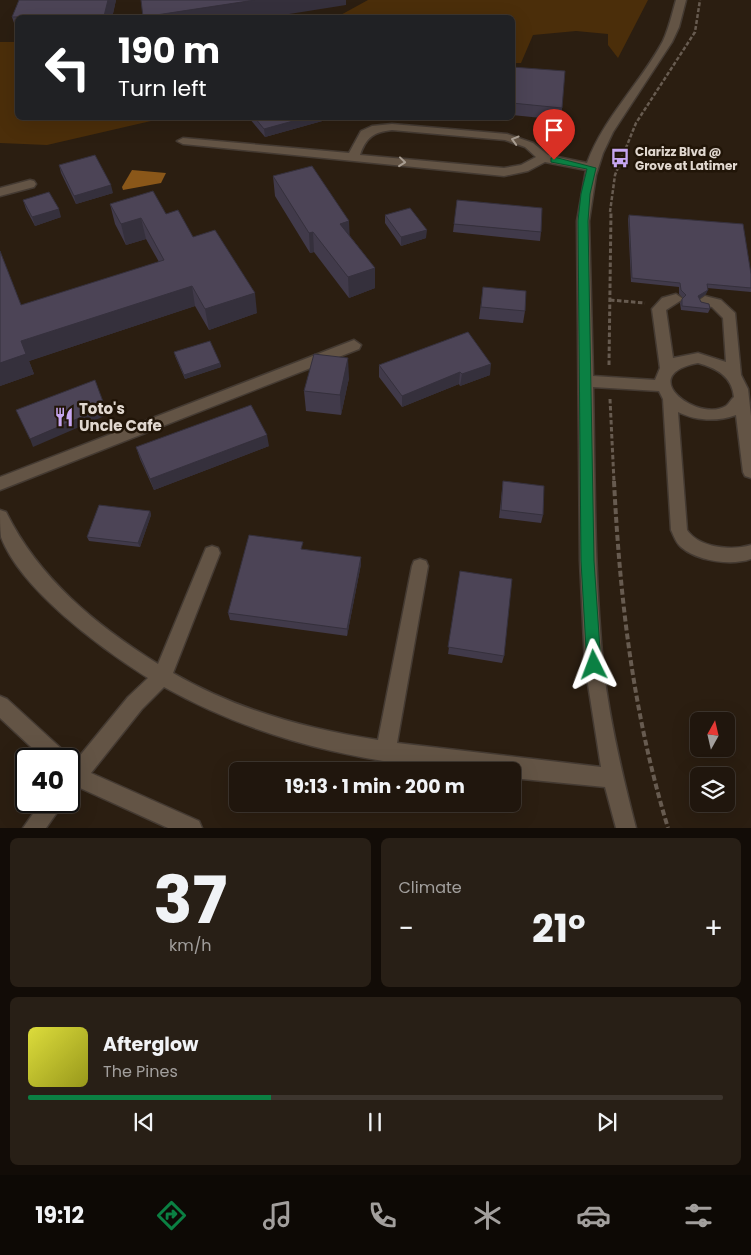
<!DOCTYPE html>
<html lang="en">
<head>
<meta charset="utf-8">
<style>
  body { margin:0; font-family:Poppins,sans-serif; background:#281f16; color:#f1f3f6; height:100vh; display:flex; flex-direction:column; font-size:19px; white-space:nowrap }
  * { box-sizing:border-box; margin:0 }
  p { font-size:16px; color:#a29f9d }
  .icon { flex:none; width:28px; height:28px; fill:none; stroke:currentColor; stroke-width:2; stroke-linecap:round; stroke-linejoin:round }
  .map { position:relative; height:828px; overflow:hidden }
  .drawer { display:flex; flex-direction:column; gap:10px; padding:10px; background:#120c07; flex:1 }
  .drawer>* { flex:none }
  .hud { position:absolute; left:15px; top:15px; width:500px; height:105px; border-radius:8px; box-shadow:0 5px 20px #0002,0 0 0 1px #3d352e; background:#202124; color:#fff; overflow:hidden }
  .needle { width:32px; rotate:8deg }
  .buttons { position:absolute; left:690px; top:712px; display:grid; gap:10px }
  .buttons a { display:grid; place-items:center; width:45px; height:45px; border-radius:8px; background:#20160d; box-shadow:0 5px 20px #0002,0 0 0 1px #3d352e; font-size:25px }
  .speed { position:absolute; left:15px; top:748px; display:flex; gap:10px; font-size:25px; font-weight:700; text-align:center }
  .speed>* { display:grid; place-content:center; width:65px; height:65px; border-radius:50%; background:#20160d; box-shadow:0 5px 20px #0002,0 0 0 1px #3d352e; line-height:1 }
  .speed .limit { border:2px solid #111; border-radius:8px; background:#fff; color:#111 }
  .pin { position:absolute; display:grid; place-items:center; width:42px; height:42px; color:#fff; margin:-51px -21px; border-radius:50% 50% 50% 0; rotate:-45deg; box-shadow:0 0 5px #0007 }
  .pin .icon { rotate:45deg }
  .me { position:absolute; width:55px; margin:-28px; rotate:357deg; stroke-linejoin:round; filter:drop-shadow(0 0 4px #0008) }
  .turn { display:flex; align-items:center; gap:18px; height:105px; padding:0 20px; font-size:22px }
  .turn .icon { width:65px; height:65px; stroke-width:2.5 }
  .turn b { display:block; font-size:35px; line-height:42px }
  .big { font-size:38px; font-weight:700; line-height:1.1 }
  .drawer .widget { flex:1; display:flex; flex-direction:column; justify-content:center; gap:8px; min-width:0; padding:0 18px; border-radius:8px; background:#281f16 }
  .drawer .dial { align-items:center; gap:0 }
  .dial b { font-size:65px; line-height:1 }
  .song { display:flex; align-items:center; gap:15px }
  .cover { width:60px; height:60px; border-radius:8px; background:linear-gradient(135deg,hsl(60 70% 55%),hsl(60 70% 35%)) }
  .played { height:5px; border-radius:2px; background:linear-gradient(90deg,#0b8043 35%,#3d352e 35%) }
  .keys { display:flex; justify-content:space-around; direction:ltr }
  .heat { display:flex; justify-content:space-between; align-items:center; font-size:28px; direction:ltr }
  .drawer .tiles { flex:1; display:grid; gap:10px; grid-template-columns:1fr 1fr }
  .widget:last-child { grid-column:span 2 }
  .trip { position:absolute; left:229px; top:762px; width:292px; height:50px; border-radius:8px; background:#20160d; box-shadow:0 5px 20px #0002,0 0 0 1px #3d352e; font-weight:700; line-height:50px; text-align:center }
  .tabs { display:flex; height:80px; justify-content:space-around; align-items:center; background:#0d0905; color:#a29f9d }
  .tabs .icon { width:35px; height:35px }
  .tabs .current { color:#0b8043 }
  .tabs b { font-size:22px; color:#f1f3f6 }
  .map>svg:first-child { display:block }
  .green { fill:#4b2e0a }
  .water { fill:#8a5719 }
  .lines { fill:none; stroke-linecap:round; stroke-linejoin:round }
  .minor-casing { stroke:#443a32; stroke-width:3 }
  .path-far2 { stroke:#675b50; stroke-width:2.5; stroke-dasharray:4 2; stroke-linecap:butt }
  .path-far1 { stroke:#675b50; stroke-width:3; stroke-dasharray:4.5 2.5; stroke-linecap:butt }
  .path { stroke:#675b50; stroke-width:4; stroke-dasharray:6 3; stroke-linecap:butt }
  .minor { fill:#635445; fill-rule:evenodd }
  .wall { fill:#413a4a }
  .shaded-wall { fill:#35303c }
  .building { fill:#4c4456; stroke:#35303c }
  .oneway { stroke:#a89d91 }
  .route { fill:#0b8043; stroke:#07532c }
  .labels { text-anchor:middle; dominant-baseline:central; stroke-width:5; stroke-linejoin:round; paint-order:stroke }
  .far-poi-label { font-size:12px; font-weight:bold; fill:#e1d8d0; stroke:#211508; text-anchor:start }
  .poi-label { font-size:15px; font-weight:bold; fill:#e1d8d0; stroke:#211508; text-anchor:start }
</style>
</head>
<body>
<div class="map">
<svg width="751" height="828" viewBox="0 0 751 828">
  <rect width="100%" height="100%" fill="#2b1e11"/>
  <g class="green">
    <polygon points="368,0 648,0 618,58 608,45 608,34 576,31 533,35 521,63 513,63 512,18 337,17"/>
    <polygon points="0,42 17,42 18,118 164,118 47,145 0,143"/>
  </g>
  <polygon class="water" points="132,170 166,173 161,183 123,190 122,187"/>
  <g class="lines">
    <defs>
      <g id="minor">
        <path d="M676,0H686L679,27L672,42L613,132L603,153L596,175L589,221L593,376L655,380L660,368L652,309L662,298L676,294L683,299L666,310L673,358L698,353L726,362L723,318L712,307L700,304L698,301L705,296L721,300L735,313L741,375L748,389L751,416V478L745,476L743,472L736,415C717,422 696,421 678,412L687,530C699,548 732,551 751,545V559C731,566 697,561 681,547C676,543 674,536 671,530L663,399L659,391L593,387C595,479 594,572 603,664C609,719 622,774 636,828H616L605,787L512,778V771C392,771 270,746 164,687L142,709L91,773L199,821L202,828H168L69,783V769L128,697L148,678C102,649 20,589 1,537C0,529 0,518 0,510L6,512C39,579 96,625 158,664L206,548L212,546L218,548L220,553L173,673C237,710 306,729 378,740L412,566L414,561L420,559L426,561L428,566L397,743L601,767L585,665L580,561L577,221L586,170L545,162L528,171L504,176L183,144L177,141L183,138L349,153L361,131L372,126L392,124L507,134L533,143L548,155L587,163C604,117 640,84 663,41C669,28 672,14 676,0ZM392,130L505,140L525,147L536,157L521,165L504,168L360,155C366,137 374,132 392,130ZM698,363C716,368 732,376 734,397C731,399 729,404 726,406C698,423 634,375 698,363Z"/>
        <polygon points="30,180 34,181 36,184 34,187 0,196 0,188"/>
        <polygon points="354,340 361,345 359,349 0,490 0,477"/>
        <polygon points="0,696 7,699 65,752 68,759 44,759 0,718"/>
        <polygon points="42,801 65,801 46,828 23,828"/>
      </g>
    </defs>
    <use href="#minor" class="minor-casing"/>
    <polyline class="path-far2" points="610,212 615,175 636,123 695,32 700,0"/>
    <g class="path-far1">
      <polyline points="610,300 645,303"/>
      <polyline points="609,365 611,211"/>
      <polyline points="610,399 614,482"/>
    </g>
    <path class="path" d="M614,481C620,601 633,713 668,828"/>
    <use href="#minor" class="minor"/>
  </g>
  <g class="wall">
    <polygon points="116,0 112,18 18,18 18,35 12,17"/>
    <polygon points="512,67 562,108 561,120 512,115"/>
    <polygon points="249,118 333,118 265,137"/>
    <polygon points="59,165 113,193 76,204 61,173"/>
    <polygon points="273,176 350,236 375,268 375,288 349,298 314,252 310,253 275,196"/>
    <polygon points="23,200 61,217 35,226 26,209"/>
    <polygon points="110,204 166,214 193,237 257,313 209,330 195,306 29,361 34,374 0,386 0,251 21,305 159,262 146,239 126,245 115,224"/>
    <polygon points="385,215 426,238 401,246 385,223"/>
    <polygon points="629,215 751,274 751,292 707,288 706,294 699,299 701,302 710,309 708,313 681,310 680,303 682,299 683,298 679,294 679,287 631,282 628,219"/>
    <polygon points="454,224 541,232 540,241 453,232"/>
    <polygon points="483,287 525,311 523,323 479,319"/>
    <polygon points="468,332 490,375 460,386 459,384 402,407 379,377 379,365"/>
    <polygon points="174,352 220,363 221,367 185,379 175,356"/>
    <polygon points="349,378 341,415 306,411 304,391"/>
    <polygon points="269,446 154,490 140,459 136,447"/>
    <polygon points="503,481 543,515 541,523 499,518"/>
    <polygon points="150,511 151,515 140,547 89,541 87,537"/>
    <polygon points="304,549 361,564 347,636 230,620 228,613"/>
    <polygon points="460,571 504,656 502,663 448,654"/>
  </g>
  <g class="shaded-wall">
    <polygon points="108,0 116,0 112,18 104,18 104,16"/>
    <polygon points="255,0 346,0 346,5 264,18 143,18 143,17"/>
    <polygon points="304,118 333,118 265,137 264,129"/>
    <polygon points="111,185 113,193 76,204 74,196"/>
    <polygon points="59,209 61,217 35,226 32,217"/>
    <polygon points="141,218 146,239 126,245 121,224"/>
    <polygon points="349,221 350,242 340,224"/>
    <polygon points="427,230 426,238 401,246 401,237"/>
    <polygon points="313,232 314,252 310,253 309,233"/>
    <polygon points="375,268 375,288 349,298 348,277"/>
    <polygon points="192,286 195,306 29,361 34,374 0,386 0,363 21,341"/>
    <polygon points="708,290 706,294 696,301 698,296"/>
    <polygon points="255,293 257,313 209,330 205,309"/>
    <polygon points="348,358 349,378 341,415 340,395"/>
    <polygon points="220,363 221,367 185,379 184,375"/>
    <polygon points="491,364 490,375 460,386 462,374"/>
    <polygon points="460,372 459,384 402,407 402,396"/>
    <polygon points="105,407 107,415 33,447 30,439"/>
    <polygon points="267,435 269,446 154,490 150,479"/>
    <polygon points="150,511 151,515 140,547 138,543"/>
    <polygon points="361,557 361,564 347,636 347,629"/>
  </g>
  <g class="building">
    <polygon points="19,0 108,0 104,16 12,17"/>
    <polygon points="141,0 255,0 143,17"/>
    <polygon points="512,67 565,71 562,108 512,103"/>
    <polygon points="255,118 304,118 264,129"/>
    <polygon points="95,155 111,185 74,196 59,165"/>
    <polygon points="312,166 349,221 340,224 375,268 348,277 313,232 309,233 273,176"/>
    <polygon points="153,191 166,214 178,210 193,237 215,230 255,293 205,309 192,286 21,341 26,354 0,363 0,251 21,305 164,260 141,218 121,224 110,204"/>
    <polygon points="49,192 59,209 32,217 23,200"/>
    <polygon points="457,200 542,208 541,232 454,224"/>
    <polygon points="410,208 427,230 401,237 385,215"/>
    <polygon points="629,215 743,224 751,274 751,288 707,284 708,290 698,296 701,302 709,304 710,309 682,306 682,299 686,295 681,290 680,283 632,278"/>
    <polygon points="483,287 526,291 525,311 481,307"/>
    <polygon points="468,332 491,364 462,374 460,372 402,396 379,365"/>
    <polygon points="210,341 220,363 184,375 174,352"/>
    <polygon points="314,354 348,358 340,395 304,391"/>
    <polygon points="95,380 105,407 30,439 16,410"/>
    <polygon points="251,405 267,435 150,479 136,447"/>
    <polygon points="503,481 544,486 543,515 501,510"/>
    <polygon points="99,505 150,511 138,543 87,537"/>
    <polygon points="249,535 303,542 301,549 361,557 347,629 228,613"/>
    <polygon points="460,571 512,579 504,656 448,647"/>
  </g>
  <defs><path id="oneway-chevron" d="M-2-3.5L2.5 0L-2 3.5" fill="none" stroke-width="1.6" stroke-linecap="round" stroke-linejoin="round" transform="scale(1.25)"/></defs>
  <g class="oneway">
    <use href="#oneway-chevron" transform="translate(515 140) rotate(-164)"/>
    <use href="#oneway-chevron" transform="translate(402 162) rotate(6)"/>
  </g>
  <polygon class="route" points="554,157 596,168 590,194 588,221 594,561 601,665 599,669 594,671 589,669 587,665 581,561 578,221 581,194 587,169 551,162 551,158"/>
  <defs>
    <symbol id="bus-bare" viewBox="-9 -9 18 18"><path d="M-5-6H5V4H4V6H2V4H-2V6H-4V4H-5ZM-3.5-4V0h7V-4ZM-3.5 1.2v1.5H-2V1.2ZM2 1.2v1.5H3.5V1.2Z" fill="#c6a6f0" stroke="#211508" stroke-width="2.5" paint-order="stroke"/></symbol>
    <symbol id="restaurant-bare" viewBox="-9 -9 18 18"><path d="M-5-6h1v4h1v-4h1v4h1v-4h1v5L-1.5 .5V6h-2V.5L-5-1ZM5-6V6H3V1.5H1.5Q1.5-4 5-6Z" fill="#c6a6f0" stroke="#211508" stroke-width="2.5" paint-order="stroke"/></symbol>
  </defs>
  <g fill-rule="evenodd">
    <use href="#bus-bare" x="606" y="144" width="28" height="28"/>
    <use href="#restaurant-bare" x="50" y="403" width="28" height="28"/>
  </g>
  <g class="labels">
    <g class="far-poi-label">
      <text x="635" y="151">Clarizz Blvd @<tspan x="635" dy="14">Grove at Latimer</tspan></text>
    </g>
    <g class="poi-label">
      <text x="79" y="408">Toto's<tspan x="79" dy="17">Uncle Cafe</tspan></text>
    </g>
  </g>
</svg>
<div class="buttons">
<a><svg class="needle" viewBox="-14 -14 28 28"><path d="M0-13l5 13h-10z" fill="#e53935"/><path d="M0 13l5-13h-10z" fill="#a29f9d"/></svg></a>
<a><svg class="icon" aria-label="layers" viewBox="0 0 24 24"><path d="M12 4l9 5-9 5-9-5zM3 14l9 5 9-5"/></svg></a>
</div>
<div class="speed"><div class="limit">40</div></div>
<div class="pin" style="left:554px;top:160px;background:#d93025"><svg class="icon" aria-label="arrive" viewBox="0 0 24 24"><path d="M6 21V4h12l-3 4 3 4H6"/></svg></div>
<svg class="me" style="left:594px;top:665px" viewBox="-20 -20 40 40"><path d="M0-17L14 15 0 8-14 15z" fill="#0b8043" stroke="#fff" stroke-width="4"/></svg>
<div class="trip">19:13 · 1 min · 200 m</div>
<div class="hud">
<div class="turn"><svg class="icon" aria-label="left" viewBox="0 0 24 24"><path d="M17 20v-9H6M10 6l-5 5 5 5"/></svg><div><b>190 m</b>Turn left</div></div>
</div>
</div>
<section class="drawer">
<div class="tiles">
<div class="widget dial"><b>37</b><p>km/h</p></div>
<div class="widget"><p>Climate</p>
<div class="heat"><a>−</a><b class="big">21°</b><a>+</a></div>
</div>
<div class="widget">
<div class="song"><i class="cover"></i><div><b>Afterglow</b><p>The Pines</p></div></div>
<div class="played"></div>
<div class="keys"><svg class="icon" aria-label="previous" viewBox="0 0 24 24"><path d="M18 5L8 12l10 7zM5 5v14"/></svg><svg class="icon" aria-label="pause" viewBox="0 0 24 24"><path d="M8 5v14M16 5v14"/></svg><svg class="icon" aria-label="next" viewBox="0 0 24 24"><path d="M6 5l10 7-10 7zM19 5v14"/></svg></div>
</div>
</div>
</section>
<nav class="tabs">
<b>19:12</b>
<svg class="icon current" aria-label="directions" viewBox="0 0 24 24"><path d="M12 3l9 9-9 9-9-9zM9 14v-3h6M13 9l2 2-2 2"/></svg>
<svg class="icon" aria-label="music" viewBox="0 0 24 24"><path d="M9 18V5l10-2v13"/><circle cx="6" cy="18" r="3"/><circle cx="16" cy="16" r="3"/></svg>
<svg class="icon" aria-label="phone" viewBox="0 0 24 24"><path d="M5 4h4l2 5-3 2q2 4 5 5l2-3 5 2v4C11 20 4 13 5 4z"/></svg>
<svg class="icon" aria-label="climate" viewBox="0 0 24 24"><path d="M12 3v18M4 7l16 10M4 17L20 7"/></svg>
<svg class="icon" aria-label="car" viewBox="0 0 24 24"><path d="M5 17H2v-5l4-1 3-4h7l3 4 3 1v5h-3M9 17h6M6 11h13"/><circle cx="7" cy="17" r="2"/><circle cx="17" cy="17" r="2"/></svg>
<svg class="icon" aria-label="filters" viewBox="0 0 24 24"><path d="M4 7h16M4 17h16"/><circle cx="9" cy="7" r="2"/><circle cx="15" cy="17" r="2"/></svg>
</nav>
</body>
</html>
